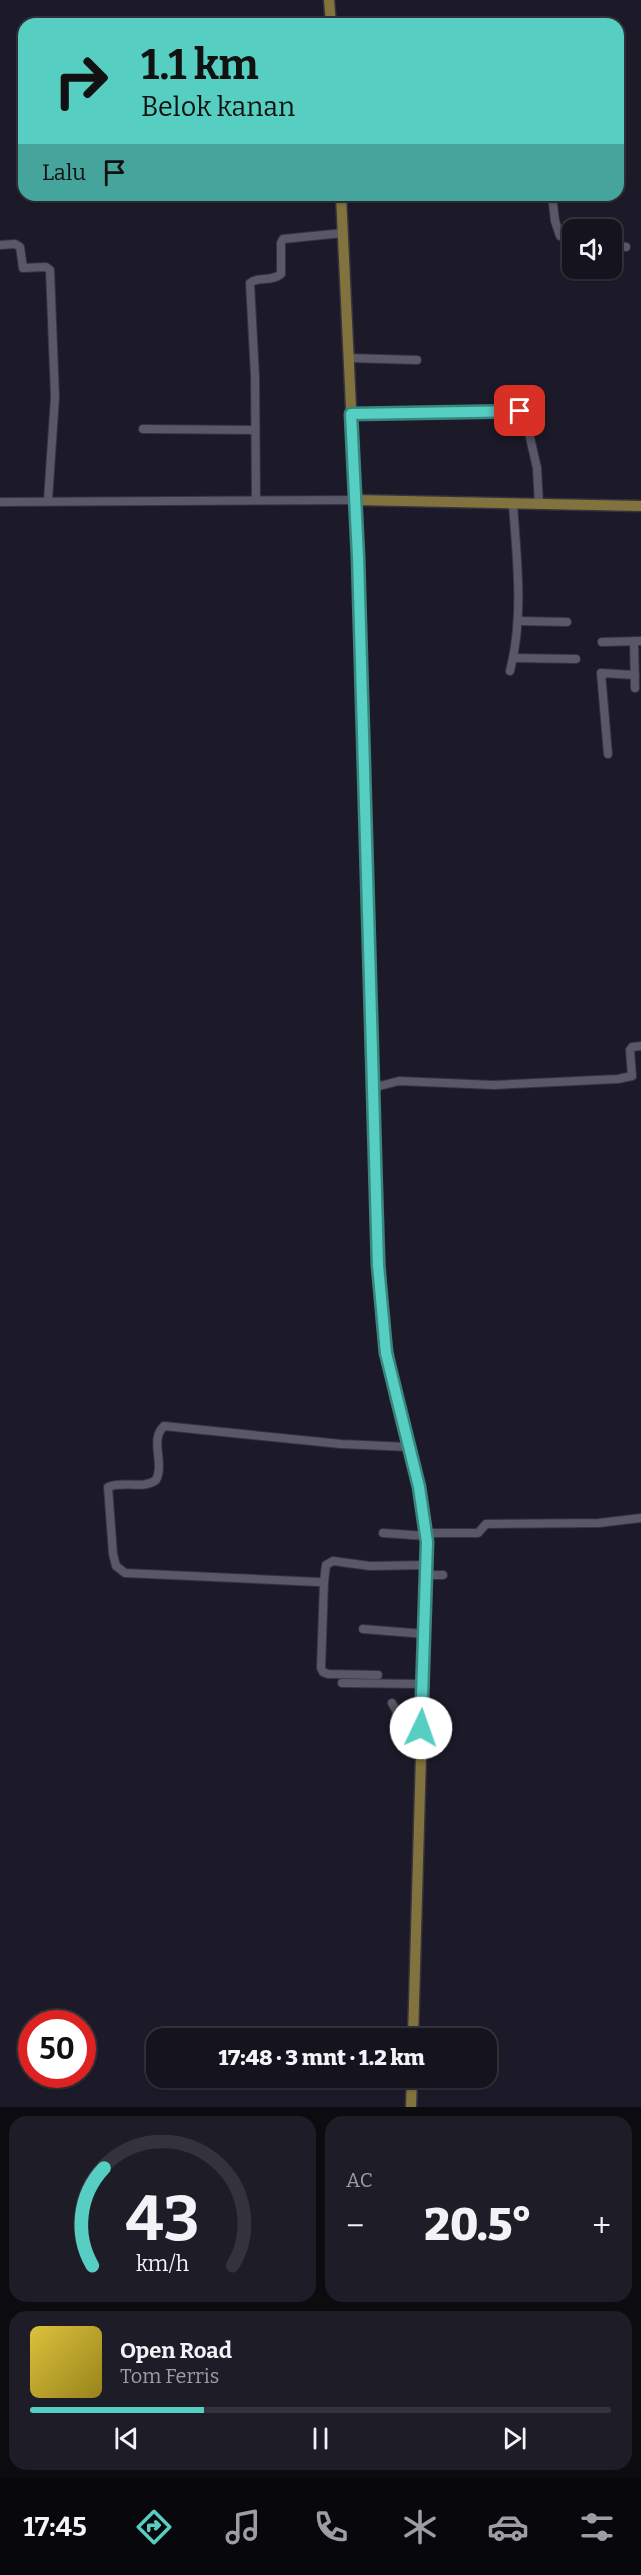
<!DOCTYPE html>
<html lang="id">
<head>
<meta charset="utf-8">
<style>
  body { margin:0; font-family:Bitter,serif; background:#1e1d27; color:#f1f3f6; height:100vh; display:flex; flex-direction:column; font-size:22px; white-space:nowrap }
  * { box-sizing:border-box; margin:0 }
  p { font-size:20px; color:#9d9ea4 }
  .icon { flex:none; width:33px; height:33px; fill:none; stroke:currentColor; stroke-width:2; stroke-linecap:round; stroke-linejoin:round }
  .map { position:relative; height:2107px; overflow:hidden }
  .drawer { display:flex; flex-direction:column; gap:9px; padding:9px; background:#0c0b10; flex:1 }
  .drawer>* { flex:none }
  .guide { position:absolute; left:18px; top:18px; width:606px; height:183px; border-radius:18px; box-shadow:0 2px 4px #0004,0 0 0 2px #34333c; background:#57cec2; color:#111; overflow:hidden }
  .controls { position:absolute; left:562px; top:219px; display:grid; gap:12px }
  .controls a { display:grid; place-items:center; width:60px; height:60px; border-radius:12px; background:#15141e; box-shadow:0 2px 4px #0004,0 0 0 2px #34333c; font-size:30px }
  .speed { position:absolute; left:18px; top:2010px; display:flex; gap:12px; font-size:30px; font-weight:700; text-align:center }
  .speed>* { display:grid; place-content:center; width:78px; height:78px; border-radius:50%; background:#15141e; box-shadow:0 2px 4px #0004,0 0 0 2px #34333c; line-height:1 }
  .speed .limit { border:9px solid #d22; background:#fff; color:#111 }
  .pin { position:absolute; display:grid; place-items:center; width:51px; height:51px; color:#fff; margin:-26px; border-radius:12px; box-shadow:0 3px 9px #0006 }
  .me { position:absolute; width:66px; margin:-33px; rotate:3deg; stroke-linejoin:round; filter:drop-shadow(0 0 4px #0008) }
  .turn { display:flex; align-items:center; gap:21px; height:126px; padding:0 24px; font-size:27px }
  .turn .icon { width:78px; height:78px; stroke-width:2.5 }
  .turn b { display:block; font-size:42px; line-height:51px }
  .then { display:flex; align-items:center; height:57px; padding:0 24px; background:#0003; gap:12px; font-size:22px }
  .big { font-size:45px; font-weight:800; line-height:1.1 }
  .drawer .card { flex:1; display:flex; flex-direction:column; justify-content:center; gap:9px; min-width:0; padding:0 21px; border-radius:18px; background:#1e1d27 }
  .drawer .dial { align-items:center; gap:0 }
  .dial svg { height:156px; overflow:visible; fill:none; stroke:#34333c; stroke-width:7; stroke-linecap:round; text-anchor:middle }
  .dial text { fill:#f1f3f6; stroke:none }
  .song { display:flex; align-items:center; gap:18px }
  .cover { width:72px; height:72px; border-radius:9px; background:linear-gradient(135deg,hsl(50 70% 55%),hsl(50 70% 35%)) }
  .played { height:6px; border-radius:3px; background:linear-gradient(90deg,#57cec2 30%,#34333c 30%) }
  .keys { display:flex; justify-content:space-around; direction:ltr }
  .heat { display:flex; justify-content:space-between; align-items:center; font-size:33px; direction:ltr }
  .drawer .tiles { flex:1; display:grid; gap:9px; grid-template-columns:1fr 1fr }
  .card:last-child { grid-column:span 2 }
  .trip { position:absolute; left:146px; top:2028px; width:351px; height:60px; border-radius:18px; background:#15141e; box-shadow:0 2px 4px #0004,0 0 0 2px #34333c; font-weight:800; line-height:60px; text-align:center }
  .menu { display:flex; height:96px; justify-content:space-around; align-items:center; background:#08080c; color:#9d9ea4 }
  .menu .icon { width:42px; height:42px }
  .menu .on { color:#57cec2 }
  .menu b { font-size:27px; color:#f1f3f6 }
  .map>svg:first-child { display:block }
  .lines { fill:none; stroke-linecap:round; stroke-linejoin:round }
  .minor-casing { stroke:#35333f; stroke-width:10 }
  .major-casing { stroke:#35333f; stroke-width:13 }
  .minor { stroke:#595768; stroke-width:8 }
  .major { stroke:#82723d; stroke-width:10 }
  .route-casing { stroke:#39867e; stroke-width:15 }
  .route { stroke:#57cec2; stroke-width:10 }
</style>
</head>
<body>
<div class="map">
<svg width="641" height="2107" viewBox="0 0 641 2107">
  <rect width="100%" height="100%" fill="#1c1a28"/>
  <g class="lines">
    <defs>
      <g id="minor">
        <polyline points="552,195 555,221 560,236 573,238"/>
        <polyline points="612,244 626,247"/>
        <polyline points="0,245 15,244 20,247 23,268 46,267 50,270 55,397 48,500"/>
        <polyline points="349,358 417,360"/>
        <polyline points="351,414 520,411 525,416 537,468 539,505"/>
        <polyline points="143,429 255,430"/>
        <path d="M256,500L255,376L250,283C258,276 272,282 281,274V243L283,239L343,233"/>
        <polyline points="0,502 356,500"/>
        <polyline points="519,621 567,622"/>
        <polyline points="634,641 635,688"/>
        <polyline points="602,642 641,641"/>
        <polyline points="514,658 576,659"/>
        <path d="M510,671C524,617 517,560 513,505"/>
        <polyline points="608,754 601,673 635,675"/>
        <polyline points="372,1088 399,1081 494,1085 618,1079 632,1076 630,1050 632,1047 641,1046"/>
        <path d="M408,1447L341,1444L164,1426C149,1440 165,1463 156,1480C143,1490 123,1480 108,1487L113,1554L116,1566L125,1573L318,1582H324L326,1565L333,1561L370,1566L426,1565"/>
        <polyline points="383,1533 426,1536"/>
        <polyline points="426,1533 478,1533 486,1524 599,1523 641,1518"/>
        <polyline points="426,1575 443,1575"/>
        <polyline points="324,1582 321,1668 323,1672 328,1674 378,1675"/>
        <polyline points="363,1629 425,1634"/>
        <polyline points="342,1683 423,1684"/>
        <polyline points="392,1703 403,1723 421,1728"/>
      </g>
      <g id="major">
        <polyline points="329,0 331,24"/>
        <polyline points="341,195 358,557 372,1077 382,1321 396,1399 419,1487 427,1542 413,2038"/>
        <polyline points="356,500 641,506"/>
        <polyline points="411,2107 412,2078"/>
      </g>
    </defs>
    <use href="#minor" class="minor-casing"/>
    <use href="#major" class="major-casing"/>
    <use href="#minor" class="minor"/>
    <use href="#major" class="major"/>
  </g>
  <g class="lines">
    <defs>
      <polyline id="route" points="421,1728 427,1542 419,1487 386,1353 378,1265 358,557 351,414 520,411"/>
    </defs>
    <use href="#route" class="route-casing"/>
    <use href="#route" class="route"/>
  </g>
</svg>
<div class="controls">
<a><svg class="icon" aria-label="sound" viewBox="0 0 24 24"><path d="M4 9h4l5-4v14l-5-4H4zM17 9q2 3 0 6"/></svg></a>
</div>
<div class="speed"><div class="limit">50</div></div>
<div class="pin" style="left:520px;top:411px;background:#d93025"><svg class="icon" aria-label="arrive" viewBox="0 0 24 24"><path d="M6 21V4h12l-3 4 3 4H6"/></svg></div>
<svg class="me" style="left:421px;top:1728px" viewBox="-20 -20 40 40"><circle r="19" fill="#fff"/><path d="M0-13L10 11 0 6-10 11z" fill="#57cec2"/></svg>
<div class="trip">17:48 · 3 mnt · 1.2 km</div>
<div class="guide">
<div class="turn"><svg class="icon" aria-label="right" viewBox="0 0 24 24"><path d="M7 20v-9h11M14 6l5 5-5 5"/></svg><div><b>1.1 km</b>Belok kanan</div></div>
<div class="then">Lalu<svg class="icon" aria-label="arrive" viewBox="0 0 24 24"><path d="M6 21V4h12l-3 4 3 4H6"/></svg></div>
</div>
</div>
<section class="drawer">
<div class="tiles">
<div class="card dial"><svg viewBox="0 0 100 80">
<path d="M14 69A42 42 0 1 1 86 69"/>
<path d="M14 69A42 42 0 0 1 20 19" stroke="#57cec2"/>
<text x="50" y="56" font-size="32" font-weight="700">43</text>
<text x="50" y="72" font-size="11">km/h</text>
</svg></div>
<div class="card"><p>AC</p>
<div class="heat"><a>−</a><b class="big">20.5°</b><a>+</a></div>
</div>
<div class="card">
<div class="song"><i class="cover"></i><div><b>Open Road</b><p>Tom Ferris</p></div></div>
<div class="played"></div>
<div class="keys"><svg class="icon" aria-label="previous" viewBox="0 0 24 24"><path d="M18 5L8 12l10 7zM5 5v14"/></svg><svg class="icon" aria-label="pause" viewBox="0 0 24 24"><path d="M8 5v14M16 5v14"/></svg><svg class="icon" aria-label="next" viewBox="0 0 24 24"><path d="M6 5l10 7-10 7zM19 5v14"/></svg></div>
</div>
</div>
</section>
<nav class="menu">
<b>17:45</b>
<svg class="icon on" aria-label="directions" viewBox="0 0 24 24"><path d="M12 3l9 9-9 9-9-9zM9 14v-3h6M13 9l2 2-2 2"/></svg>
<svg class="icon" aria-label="music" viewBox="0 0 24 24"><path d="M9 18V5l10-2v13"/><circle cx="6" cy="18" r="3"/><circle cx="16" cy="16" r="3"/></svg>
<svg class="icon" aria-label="phone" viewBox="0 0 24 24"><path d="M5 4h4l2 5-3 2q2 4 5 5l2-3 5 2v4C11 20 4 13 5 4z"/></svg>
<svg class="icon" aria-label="climate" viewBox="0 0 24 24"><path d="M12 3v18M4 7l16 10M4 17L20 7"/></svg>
<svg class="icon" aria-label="car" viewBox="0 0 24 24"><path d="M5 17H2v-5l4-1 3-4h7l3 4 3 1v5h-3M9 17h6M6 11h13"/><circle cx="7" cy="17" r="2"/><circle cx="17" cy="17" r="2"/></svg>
<svg class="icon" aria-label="filters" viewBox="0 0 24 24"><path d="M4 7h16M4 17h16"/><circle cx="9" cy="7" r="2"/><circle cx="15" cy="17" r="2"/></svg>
</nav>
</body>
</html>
